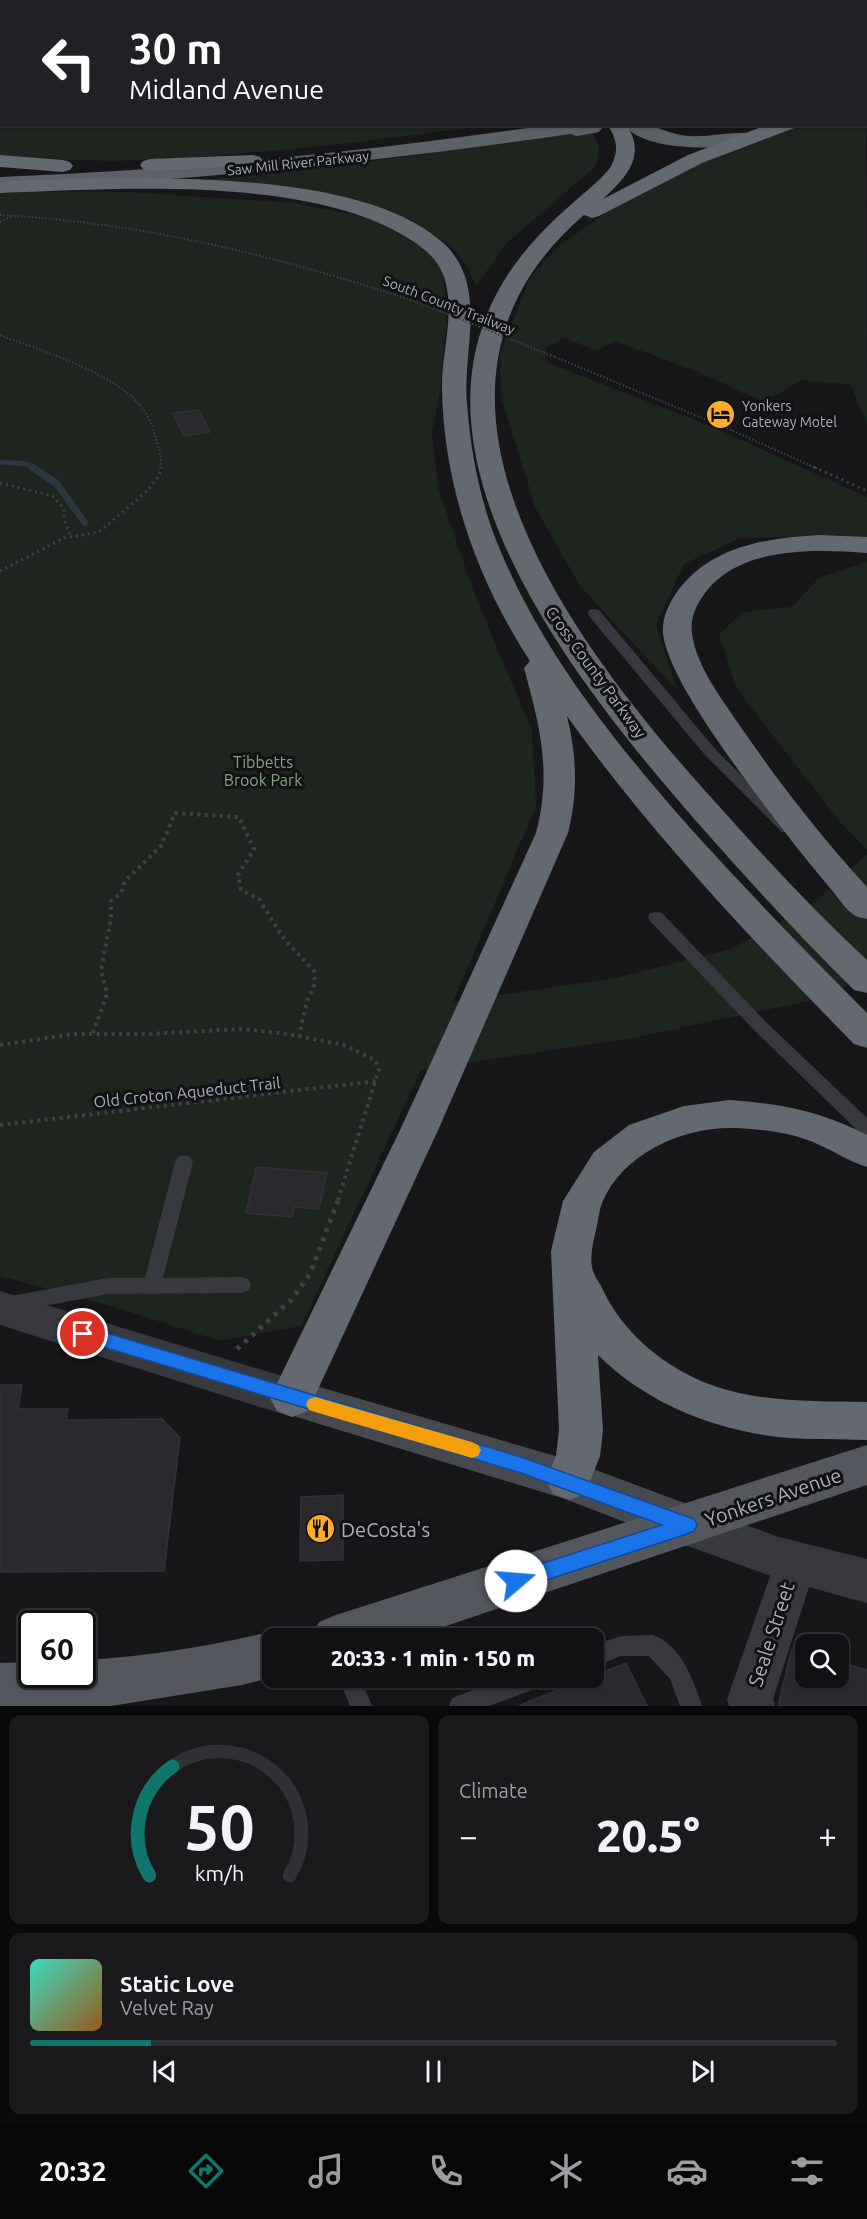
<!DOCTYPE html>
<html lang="en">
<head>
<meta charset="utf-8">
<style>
  body { margin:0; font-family:Ubuntu,sans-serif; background:#1a1a1d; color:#f1f3f6; height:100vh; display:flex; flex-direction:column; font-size:22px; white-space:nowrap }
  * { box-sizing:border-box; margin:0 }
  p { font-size:20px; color:#9c9da0 }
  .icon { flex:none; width:33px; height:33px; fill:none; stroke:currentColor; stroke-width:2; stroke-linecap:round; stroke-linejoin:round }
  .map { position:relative; height:1706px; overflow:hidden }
  .sheet { display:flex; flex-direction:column; gap:9px; padding:9px; background:#09090b; flex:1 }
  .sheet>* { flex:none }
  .top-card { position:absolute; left:0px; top:0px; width:867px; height:126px; box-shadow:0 2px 4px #0004,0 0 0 2px #303134; background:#202124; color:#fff; overflow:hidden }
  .tools { position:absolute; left:795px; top:1634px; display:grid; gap:12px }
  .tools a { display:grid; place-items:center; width:54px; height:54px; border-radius:12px; background:#111114; box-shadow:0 2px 4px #0004,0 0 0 2px #303134; font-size:30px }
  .speed { position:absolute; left:18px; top:1610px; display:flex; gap:12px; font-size:30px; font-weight:700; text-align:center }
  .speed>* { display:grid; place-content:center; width:78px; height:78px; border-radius:50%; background:#111114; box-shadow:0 2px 4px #0004,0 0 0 2px #303134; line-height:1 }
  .speed .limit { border:3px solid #111; border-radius:9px; background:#fff; color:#111 }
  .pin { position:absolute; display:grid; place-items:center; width:51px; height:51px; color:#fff; margin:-26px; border:3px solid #fff; border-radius:50%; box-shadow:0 2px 6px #0007 }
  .me { position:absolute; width:66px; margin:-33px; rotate:72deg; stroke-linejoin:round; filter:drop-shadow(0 0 4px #0008) }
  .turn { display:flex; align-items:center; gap:21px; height:126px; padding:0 30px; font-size:27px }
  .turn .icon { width:78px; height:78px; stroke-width:2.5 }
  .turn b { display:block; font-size:42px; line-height:51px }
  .big { font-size:45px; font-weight:800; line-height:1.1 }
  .sheet .card { flex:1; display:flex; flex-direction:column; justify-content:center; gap:9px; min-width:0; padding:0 21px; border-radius:12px; background:#1a1a1d }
  .sheet .dial { align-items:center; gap:0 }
  .dial svg { height:156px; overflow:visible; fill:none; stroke:#303134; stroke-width:7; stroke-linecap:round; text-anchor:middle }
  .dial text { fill:#f1f3f6; stroke:none }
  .song { display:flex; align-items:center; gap:18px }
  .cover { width:72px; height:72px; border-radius:9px; background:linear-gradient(135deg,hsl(170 70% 55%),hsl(30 70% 35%)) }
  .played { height:6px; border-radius:3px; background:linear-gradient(90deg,#0f766e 15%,#303134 15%) }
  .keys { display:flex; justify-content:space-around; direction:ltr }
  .heat { display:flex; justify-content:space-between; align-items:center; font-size:33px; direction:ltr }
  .sheet .tiles { flex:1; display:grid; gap:9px; grid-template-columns:1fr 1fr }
  .card:last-child { grid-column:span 2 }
  .trip { position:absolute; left:262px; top:1628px; width:342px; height:60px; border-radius:12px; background:#111114; box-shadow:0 2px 4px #0004,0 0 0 2px #303134; font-weight:800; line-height:60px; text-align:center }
  .menu { display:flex; height:96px; justify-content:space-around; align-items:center; background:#070708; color:#9c9da0 }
  .menu .icon { width:42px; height:42px }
  .menu .selected { color:#0f766e }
  .menu b { font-size:27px; color:#f1f3f6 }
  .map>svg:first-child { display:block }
  .green { fill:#1d251e }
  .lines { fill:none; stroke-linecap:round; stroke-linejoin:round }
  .stream-far1 { stroke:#2c373f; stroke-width:5 }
  .stream { stroke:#2c373f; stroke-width:7 }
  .building { fill:#2a2a2e; stroke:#313136; stroke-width:1.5 }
  .path-far3 { stroke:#3e4146; stroke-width:2; stroke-dasharray:1.5 2; stroke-linecap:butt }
  .path-far2 { stroke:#3e4146; stroke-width:3; stroke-dasharray:2 4; stroke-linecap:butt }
  .path-far1 { stroke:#3e4146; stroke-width:4; stroke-dasharray:3 4.5; stroke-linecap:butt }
  .path { stroke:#3e4146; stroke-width:5; stroke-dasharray:4 6; stroke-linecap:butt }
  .service { fill:#38393f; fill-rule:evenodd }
  .minor { fill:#38393f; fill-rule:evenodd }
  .tertiary { fill:#38393f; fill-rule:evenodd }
  .secondary { fill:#46494f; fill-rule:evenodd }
  .primary { fill:#54575e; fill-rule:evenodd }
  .trunk { fill:#5c6067; fill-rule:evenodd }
  .motorway { fill:#646870; fill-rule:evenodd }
  .path-bridge { stroke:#3e4146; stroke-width:2; stroke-dasharray:1.5 2; stroke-linecap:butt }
  .trunk-bridge { stroke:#5c6067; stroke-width:18 }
  .route { fill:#1a73e8; stroke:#114b97; stroke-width:1.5 }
  .slow { fill:#f59e0b }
  .labels { text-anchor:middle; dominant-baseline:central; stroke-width:6; stroke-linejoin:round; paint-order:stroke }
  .far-street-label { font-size:14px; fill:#a9afba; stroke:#121215 }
  .far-poi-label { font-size:14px; fill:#a9afba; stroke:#121215; text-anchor:start }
  .street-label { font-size:16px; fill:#a9afba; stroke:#121215 }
  .park-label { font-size:16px; fill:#7fa67f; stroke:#121215 }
  .near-street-label { font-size:20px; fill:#a9afba; stroke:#121215 }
  .near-poi-label { font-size:20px; fill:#a9afba; stroke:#121215; text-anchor:start }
</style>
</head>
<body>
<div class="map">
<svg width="867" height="1706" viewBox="0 0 867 1706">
  <rect width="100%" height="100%" fill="#17171a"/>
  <g class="green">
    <polygon points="0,0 867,0 867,48 866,2 2,2 1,17"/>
    <path d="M1,91L2,124L492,125C376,140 260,155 142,160C98,162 54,159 10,158L0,157Z"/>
    <polygon points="866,108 867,425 851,385 802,380 764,402 696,371 615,341 597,351 565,338 547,347 545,362 708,425 867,497 867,540 844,536 740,538 684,564 656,625 677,690 580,586 535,507 501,396 500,353 531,276 560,245 616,206 685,167 759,138 802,125 866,124"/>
    <path d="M588,130C601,141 600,150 596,166L508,242L476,286L468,268L450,245L411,220L368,204L201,180L361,163Z"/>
    <polygon points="0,191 128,192 295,203 391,222 433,254 444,274 446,324 440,392 432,432 438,487 474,593 532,731 536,806 453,1002 615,978 731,949 815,902 867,854 867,975 823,998 632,1038 421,1070 301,1326 220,1341 111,1306 0,1276"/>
    <polygon points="867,562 867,850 840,822 737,689 719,634 743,612 792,607 819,578"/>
  </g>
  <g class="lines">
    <polyline class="stream-far1" points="0,462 27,464 34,469"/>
    <polyline class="stream" points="32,467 57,484 85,523"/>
  </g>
  <g class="building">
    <polygon points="199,410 210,432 184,436 173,413"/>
    <polygon points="256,1167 327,1173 319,1209 294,1207 292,1217 246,1213"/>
    <polygon points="0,1385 22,1385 18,1409 68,1409 66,1420 162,1419 180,1438 164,1571 0,1572"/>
    <polygon points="343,1495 343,1560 300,1561 301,1497"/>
    <polygon points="792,1648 806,1652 806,1677 838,1677 838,1662 867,1670 867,1706 778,1706"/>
    <polygon points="626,1663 647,1706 521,1706 520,1705"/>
  </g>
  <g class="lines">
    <g class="path-far3">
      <path d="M0,215C147,223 281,257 420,303"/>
      <polyline points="0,222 13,216"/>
      <path d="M0,335C41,351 121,374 145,412C151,421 154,431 157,442C160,452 162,459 160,469"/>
      <polyline points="555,357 731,430 818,469"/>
    </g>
    <g class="path-far2">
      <polyline points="814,467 867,491"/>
      <polyline points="0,483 53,496 64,509 64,520 71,536"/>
      <polyline points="0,571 64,538 99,532 147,491 159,476 161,467"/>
    </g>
    <g class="path-far1">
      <polyline points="93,1033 107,994 101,970 111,919 111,901 121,893 125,881 161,846 175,813 239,817 254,849 238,875 241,890 259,899 284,939 314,971 315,983 307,1001 299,1036"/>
      <polyline points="0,1045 74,1034 148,1034 242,1029 288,1034 344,1045 375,1060 379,1069 338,1200"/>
      <polyline points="0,1125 377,1081"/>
    </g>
    <polyline class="path" points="237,1349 291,1300 310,1274 339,1198"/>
    <g class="service">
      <polygon points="594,609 599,610 715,749 792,826 794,829 792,832 782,832 705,755 589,616 588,613 589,610"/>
      <polygon points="656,912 662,913 766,1022 867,1118 867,1136 861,1134 754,1030 650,921 648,917 650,913"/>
      <polygon points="184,1155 190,1157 193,1162 163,1278 242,1277 249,1280 251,1285 249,1290 242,1293 108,1294 0,1314 0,1298 108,1278 145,1278 175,1162 178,1157"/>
      <path d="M653,1635C682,1646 693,1679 702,1706H680L670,1679L649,1656H621L594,1667V1645L621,1636Z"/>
      <polygon points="338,1677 360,1677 372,1706 350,1706"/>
      <polygon points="508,1677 548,1677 545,1685 489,1706 449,1706 452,1698"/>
    </g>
    <polygon class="minor" points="796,1543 811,1548 817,1562 773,1699 775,1706 729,1706 727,1699 775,1562 781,1548"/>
    <g class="tertiary">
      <rect x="0" y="19" width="2" height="10"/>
      <polygon points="0,1291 292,1379 307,1385 314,1398 307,1411 292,1417 0,1325"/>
      <polygon points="687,1504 779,1537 867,1559 867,1603 779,1579 671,1540 664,1525 671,1510"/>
    </g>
    <polygon class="secondary" points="292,1379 569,1460 703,1510 710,1525 703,1540 687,1546 565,1499 277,1411 270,1398 277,1385"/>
    <g class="primary">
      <polygon points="867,1445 867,1485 410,1638 312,1638 319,1622 336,1615"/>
      <path d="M273,1631L290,1638H273V1677L242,1685L111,1706H0V1663L32,1662V1674H82V1660C146,1657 212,1646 273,1631Z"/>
    </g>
    <g class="trunk">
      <rect x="866" y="85" width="1" height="10"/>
      <path d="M555,124H585L586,127L584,131L577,133C385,161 194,181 0,189V177C186,170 371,151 555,124Z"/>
      <path d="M623,124C630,124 640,123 647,125C661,128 673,135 688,136C708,138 738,130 755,134L758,138L755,142C723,150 645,153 623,124Z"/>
    </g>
    <g class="motorway">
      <polygon points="0,83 2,83 0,94"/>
      <polygon points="867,98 867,110 866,111 866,99"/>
      <path d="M607,124H626C647,155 627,177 603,199L688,155L769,124H796L794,128L702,163L599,216L592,218L584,215C375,394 581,654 717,804C765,858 814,911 867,960V993L854,990C799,936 747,879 696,821C591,700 417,489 486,317C502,275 532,239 566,209C581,195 597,184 610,168C619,152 618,140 607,124Z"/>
      <polygon points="0,155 63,160 70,162 73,166 70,170 63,172 0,167"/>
      <polygon points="253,155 260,157 263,161 260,165 150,171 143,169 140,165 143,161 150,159"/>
      <path d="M103,178C197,178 367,177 441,241C490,283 462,349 467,404C471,455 481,506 501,552C545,656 617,745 691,829C748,892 807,953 867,1013V1048L854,1044C753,941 651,834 567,716C577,757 578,793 568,833L439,1128L314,1398L307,1411L292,1417L277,1411L270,1398L401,1128L536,833C552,772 540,727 524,668L530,661C477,580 444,487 442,390C441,352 456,314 444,277C438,259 424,248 408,238C307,175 117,189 0,193V181Z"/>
      <path d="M819,535L867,537V553C813,549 737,546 703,596C695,607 690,620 692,634C697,667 720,696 738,723C777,780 820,836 867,887V919C863,918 857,917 854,915C845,909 837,896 830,888C806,860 784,831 762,802C734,764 669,679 663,634C662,618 668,605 677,592C710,546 766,538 819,535Z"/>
      <path d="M730,1100C783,1104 819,1111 867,1135V1167C848,1161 832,1150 813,1142C788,1132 760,1129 733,1128C682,1127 622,1154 602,1203C599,1211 598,1222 596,1230C593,1243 589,1257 593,1271C594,1275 598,1281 601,1286C621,1330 657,1361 701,1381C754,1403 811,1401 867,1402V1440C841,1439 815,1440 789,1438C719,1432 648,1405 598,1355L603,1430L600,1456L585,1494L569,1500L553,1494L546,1480L556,1456L559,1430L551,1251L563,1201L594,1152L629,1125L684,1106Z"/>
    </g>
    <polyline class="path-bridge" points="420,303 555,357"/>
    <polyline class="trunk-bridge" points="577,127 594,124"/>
  </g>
  <polygon class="route" points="83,1326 521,1457 694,1519 697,1525 694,1531 687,1534 516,1590 509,1587 507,1581 509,1574 662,1525 521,1473 77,1339 74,1334 77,1329"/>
  <polygon class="slow" points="315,1397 472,1442 478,1445 481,1450 478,1456 472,1458 315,1412 309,1410 306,1404 309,1399"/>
  <defs>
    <symbol id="hotel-disc" viewBox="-11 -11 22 22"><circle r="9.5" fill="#fcad2d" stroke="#121215"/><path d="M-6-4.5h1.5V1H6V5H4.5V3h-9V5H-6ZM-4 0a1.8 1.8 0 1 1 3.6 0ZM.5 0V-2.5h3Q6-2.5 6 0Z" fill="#111"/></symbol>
    <symbol id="restaurant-disc" viewBox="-11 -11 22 22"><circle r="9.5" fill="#fcad2d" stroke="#121215"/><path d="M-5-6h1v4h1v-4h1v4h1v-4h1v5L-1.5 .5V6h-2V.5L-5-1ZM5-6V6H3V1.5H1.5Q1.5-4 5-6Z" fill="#111"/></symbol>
  </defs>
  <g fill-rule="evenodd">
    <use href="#hotel-disc" x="704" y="398" width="33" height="33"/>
    <use href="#restaurant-disc" x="304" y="1512" width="33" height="33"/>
  </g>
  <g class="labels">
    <g class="far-street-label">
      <text transform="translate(298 163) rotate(-6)">Saw Mill River Parkway</text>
      <text transform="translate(449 305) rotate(21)">South County Trailway</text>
    </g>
    <g class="far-poi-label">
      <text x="742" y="406">Yonkers<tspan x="742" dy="16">Gateway Motel</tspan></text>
    </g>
    <g class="street-label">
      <text transform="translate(596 672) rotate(54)">Cross County Parkway</text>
      <text transform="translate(187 1092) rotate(-6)">Old Croton Aqueduct Trail</text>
    </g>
    <g class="park-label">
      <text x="263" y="762">Tibbetts<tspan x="263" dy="18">Brook Park</tspan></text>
    </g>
    <g class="near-street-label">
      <text transform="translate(773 1497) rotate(-19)">Yonkers Avenue</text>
      <text transform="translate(771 1634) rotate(-72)">Seale Street</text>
    </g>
    <g class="near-poi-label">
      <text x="341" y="1529">DeCosta's</text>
    </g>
  </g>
</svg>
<div class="tools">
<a><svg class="icon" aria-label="search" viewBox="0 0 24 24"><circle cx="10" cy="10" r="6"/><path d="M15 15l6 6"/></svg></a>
</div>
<div class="speed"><div class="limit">60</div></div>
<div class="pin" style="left:83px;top:1334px;background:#d93025"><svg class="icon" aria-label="arrive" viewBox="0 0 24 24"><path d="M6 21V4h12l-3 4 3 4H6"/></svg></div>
<svg class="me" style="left:516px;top:1581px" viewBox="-20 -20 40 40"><circle r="19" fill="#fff"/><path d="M0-13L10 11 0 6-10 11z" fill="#1a73e8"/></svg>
<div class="trip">20:33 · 1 min · 150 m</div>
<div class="top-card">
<div class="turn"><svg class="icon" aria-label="left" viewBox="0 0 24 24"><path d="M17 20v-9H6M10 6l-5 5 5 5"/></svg><div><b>30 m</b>Midland Avenue</div></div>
</div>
</div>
<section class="sheet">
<div class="tiles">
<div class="card dial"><svg viewBox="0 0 100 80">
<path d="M14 69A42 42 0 1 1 86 69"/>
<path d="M14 69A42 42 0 0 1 26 13" stroke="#0f766e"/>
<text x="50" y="56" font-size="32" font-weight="700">50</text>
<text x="50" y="72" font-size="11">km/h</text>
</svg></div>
<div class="card"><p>Climate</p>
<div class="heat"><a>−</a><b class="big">20.5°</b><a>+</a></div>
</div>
<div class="card">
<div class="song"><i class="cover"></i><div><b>Static Love</b><p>Velvet Ray</p></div></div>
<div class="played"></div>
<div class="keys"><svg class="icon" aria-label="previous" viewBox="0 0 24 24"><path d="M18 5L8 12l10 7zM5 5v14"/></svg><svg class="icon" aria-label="pause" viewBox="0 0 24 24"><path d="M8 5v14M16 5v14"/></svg><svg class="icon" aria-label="next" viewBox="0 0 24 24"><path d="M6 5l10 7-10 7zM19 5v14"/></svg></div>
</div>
</div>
</section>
<nav class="menu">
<b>20:32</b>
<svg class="icon selected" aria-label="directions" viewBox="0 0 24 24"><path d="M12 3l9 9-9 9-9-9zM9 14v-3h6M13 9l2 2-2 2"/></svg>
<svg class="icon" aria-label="music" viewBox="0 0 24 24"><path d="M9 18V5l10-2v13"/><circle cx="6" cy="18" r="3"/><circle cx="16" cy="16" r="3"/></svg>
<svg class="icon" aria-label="phone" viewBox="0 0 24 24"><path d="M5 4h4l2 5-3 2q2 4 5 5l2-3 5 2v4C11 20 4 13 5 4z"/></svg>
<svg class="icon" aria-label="climate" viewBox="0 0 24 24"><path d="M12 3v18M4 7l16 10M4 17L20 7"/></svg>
<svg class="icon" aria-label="car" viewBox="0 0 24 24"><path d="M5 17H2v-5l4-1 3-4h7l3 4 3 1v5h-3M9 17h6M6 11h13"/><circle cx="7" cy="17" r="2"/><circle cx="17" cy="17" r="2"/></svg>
<svg class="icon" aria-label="filters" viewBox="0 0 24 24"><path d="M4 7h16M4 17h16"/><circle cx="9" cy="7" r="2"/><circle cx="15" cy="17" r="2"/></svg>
</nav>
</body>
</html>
